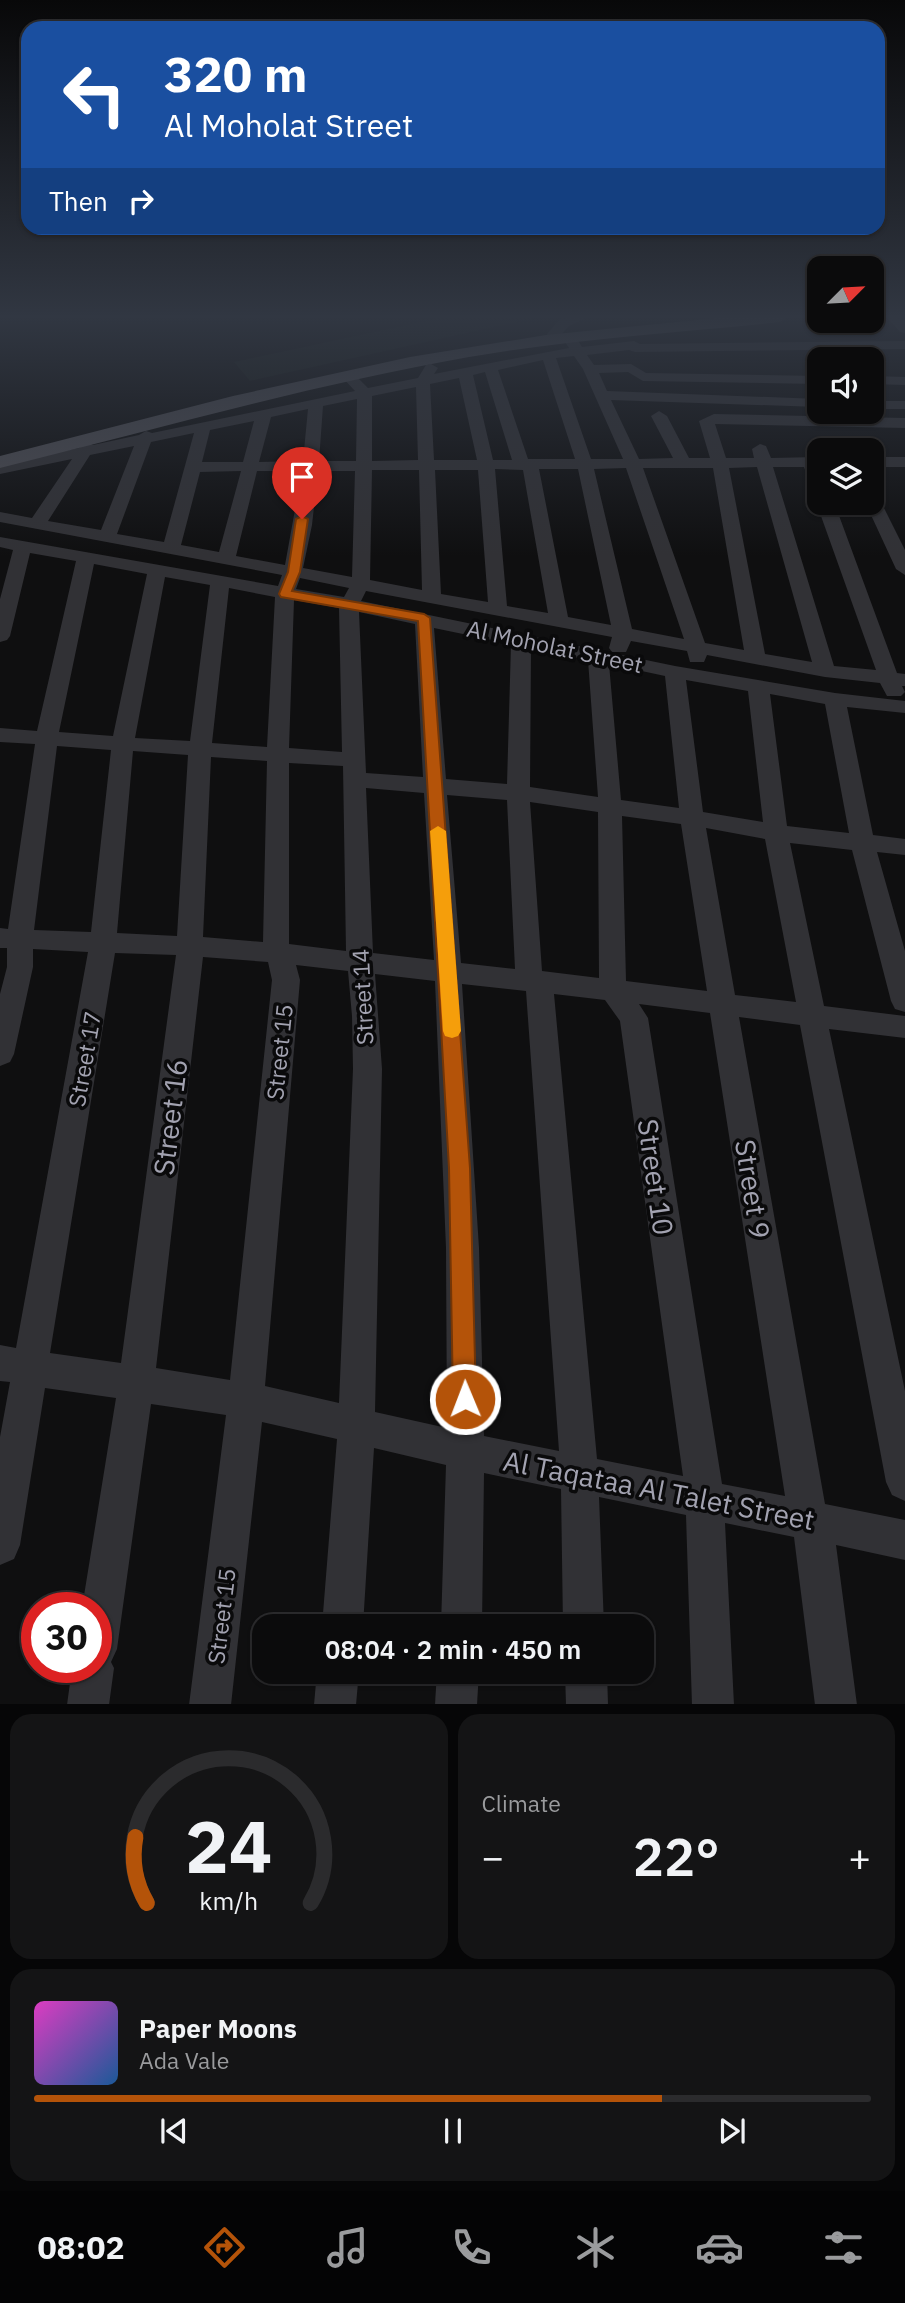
<!DOCTYPE html>
<html lang="en">
<head>
<meta charset="utf-8">
<style>
  body { margin:0; font-family:"IBM Plex Sans",sans-serif; background:#141415; color:#f1f3f6; height:100vh; display:flex; flex-direction:column; font-size:26px; white-space:nowrap }
  * { box-sizing:border-box; margin:0 }
  p { font-size:23px; color:#9a9b9d }
  .icon { flex:none; width:38px; height:38px; fill:none; stroke:currentColor; stroke-width:2; stroke-linecap:round; stroke-linejoin:round }
  .map { position:relative; height:1704px; overflow:hidden }
  .panel { display:flex; flex-direction:column; gap:10px; padding:10px; background:#060607; flex:1 }
  .panel>* { flex:none }
  .banner { position:absolute; left:21px; top:21px; width:864px; height:214px; border-radius:21px; box-shadow:0 2px 5px #0004,0 0 0 2px #2b2b2d; background:#1a4fa0; color:#fff; overflow:hidden }
  .needle { width:46px; rotate:66deg }
  .buttons { position:absolute; left:807px; top:256px; display:grid; gap:14px }
  .buttons a { display:grid; place-items:center; width:77px; height:77px; border-radius:14px; background:#0b0b0c; box-shadow:0 2px 5px #0004,0 0 0 2px #2b2b2d; font-size:35px }
  .speed { position:absolute; left:21px; top:1592px; display:flex; gap:14px; font-size:35px; font-weight:700; text-align:center }
  .speed>* { display:grid; place-content:center; width:91px; height:91px; border-radius:50%; background:#0b0b0c; box-shadow:0 2px 5px #0004,0 0 0 2px #2b2b2d; line-height:1 }
  .speed .limit { border:10px solid #d22; background:#fff; color:#111 }
  .pin { position:absolute; display:grid; place-items:center; width:60px; height:60px; color:#fff; margin:-72px -30px; border-radius:50% 50% 50% 0; rotate:-45deg; box-shadow:0 0 7px #0007 }
  .pin .icon { rotate:45deg }
  .me { position:absolute; width:77px; margin:-38px; rotate:359deg; stroke-linejoin:round; filter:drop-shadow(0 0 5px #0008) }
  .turn { display:flex; align-items:center; gap:24px; height:147px; padding:0 28px; font-size:32px }
  .turn .icon { width:91px; height:91px; stroke-width:2.5 }
  .turn b { display:block; font-size:49px; line-height:60px }
  .then { display:flex; align-items:center; height:66px; padding:0 28px; background:#0003; gap:14px; font-size:26px }
  .big { font-size:52px; font-weight:600; line-height:1.1 }
  .panel .tile { flex:1; display:flex; flex-direction:column; justify-content:center; gap:10px; min-width:0; padding:0 24px; border-radius:21px; background:#141415 }
  .panel .dial { align-items:center; gap:0 }
  .dial svg { height:182px; overflow:visible; fill:none; stroke:#2b2b2d; stroke-width:7; stroke-linecap:round; text-anchor:middle }
  .dial text { fill:#f1f3f6; stroke:none }
  .song { display:flex; align-items:center; gap:21px }
  .cover { width:84px; height:84px; border-radius:10px; background:linear-gradient(135deg,hsl(310 70% 55%),hsl(210 70% 35%)) }
  .played { height:7px; border-radius:4px; background:linear-gradient(90deg,#b45309 75%,#2b2b2d 75%) }
  .keys { display:flex; justify-content:space-around; direction:ltr }
  .heat { display:flex; justify-content:space-between; align-items:center; font-size:38px; direction:ltr }
  .panel .tiles { flex:1; display:grid; gap:10px; grid-template-columns:1fr 1fr }
  .tile:last-child { grid-column:span 2 }
  .trip { position:absolute; left:252px; top:1614px; width:402px; height:70px; border-radius:21px; background:#0b0b0c; box-shadow:0 2px 5px #0004,0 0 0 2px #2b2b2d; font-weight:600; line-height:70px; text-align:center }
  .tabs { display:flex; height:112px; justify-content:space-around; align-items:center; background:#040405; color:#9a9b9d }
  .tabs .icon { width:49px; height:49px }
  .tabs .on { color:#b45309 }
  .tabs b { font-size:32px; color:#f1f3f6 }
  .map>svg:first-child { display:block }
  .green { fill:#161a18 }
  .lines { fill:none; stroke-linecap:round; stroke-linejoin:round }
  .minor { fill:#313135; fill-rule:evenodd }
  .major { fill:#4d4d53; fill-rule:evenodd }
  .route { fill:#b45309; stroke:#753606; stroke-width:2 }
  .slow { fill:#f59e0b }
  .labels { text-anchor:middle; dominant-baseline:central; stroke-width:7; stroke-linejoin:round; paint-order:stroke }
  .street-label { font-size:23px; fill:#a2a2b0; stroke:#0a0a0b }
  .near-street-label { font-size:28px; fill:#a2a2b0; stroke:#0a0a0b }
</style>
</head>
<body>
<div class="map">
<svg width="905" height="1705" viewBox="0 0 905 1705">
  <rect width="100%" height="100%" fill="#0f0f10"/>
  <polygon class="green" points="444,317 540,317 250,381 234,362"/>
  <g class="lines">
    <g class="minor">
      <polygon points="568,317 588,317 569,326 559,337 549,337 547,334 559,320"/>
      <polygon points="887,317 901,317 905,321 905,333 900,332"/>
      <path d="M572,338L577,339L582,347L634,341L640,344L905,341V349L635,352L629,350L587,355L594,365L631,364L646,373L819,376V384L643,381L628,372L599,373L607,391L819,399V407L611,400L639,459L673,458L651,416L659,411L667,416L689,458H710L699,421L714,414L905,418V428L715,424L726,458H754L752,449L760,444L766,446L771,458L819,457V491L811,486L804,467H773L834,666L876,670L816,502L819,498V502H834L897,673L905,674V686H902L905,692L901,696H887L880,683L825,677L707,655L704,662H690L687,651L631,641L626,652H612L609,648L612,637L366,591L361,601L675,666L835,693L905,701V713L847,707L873,835L905,839V855L877,852L905,951V1012L895,1009L891,1001L852,850L790,843L824,1006L905,1016V1038L829,1029L905,1391V1501L892,1495L886,1482L800,1025L739,1017L825,1504L905,1520V1560L836,1545L857,1705H815L794,1537L725,1523L734,1705H692L686,1515L599,1497L604,1626H563L561,1489L484,1473L482,1626H441L446,1465L374,1448L363,1626H322L337,1439L262,1422L231,1705H189L226,1415L151,1404L117,1649L111,1662L114,1668L109,1705H67L72,1668H96V1608H82L116,1398L45,1388L20,1545L14,1559L0,1565V1437L10,1382L0,1381V1345L16,1348L88,952L33,949V967L14,1054L10,1062L0,1066V994L7,967V948H0V928L8,929L35,744L0,742V728L37,731L76,561L30,553L10,636L7,640L0,642V599L13,550L0,547V537L278,586L282,575L0,522V512L32,518L72,459L0,474V464L79,448L87,443L93,445L139,435L146,431L152,433L355,391L342,377L349,373L354,374L368,388L418,378L426,365L431,364L438,368L434,374L569,348L565,342ZM574,356L583,369L623,459H591L556,358ZM543,360L575,459H528L498,370ZM485,372L512,460H493L473,375ZM459,378L477,460H434L430,384ZM416,387L418,460L372,461V396ZM357,399L356,461H319L323,406ZM308,409L303,461L259,462L271,417ZM254,421L243,462H202L210,430ZM194,433L164,542L117,534L151,442ZM134,446L101,530L48,521L90,455ZM757,467L812,662L765,654L729,468ZM626,468L684,639L632,629L594,469ZM643,468H713L744,650L705,643ZM495,469L523,470L548,613L507,606ZM539,469H578L611,625L568,617ZM372,470H419L422,590L370,580ZM435,470H478L488,602L441,594ZM241,471L219,552L181,545L200,472ZM257,471H302L285,565L236,556ZM318,471H355L352,577L303,568L312,525ZM94,564L147,574L113,736L59,732ZM165,577L210,585L190,741L135,738ZM300,578L349,588L344,597L296,589ZM229,588L275,597L267,747L212,743ZM294,600L339,608L342,752L289,748ZM359,612L415,624L423,777L366,773ZM434,628L511,644L507,784L446,779ZM531,648L588,660L598,797L530,787ZM609,664L665,676L679,808L621,800ZM686,680L748,691L763,822L703,812ZM770,694L825,704L849,833L787,826ZM57,746L111,750L91,932L34,930ZM133,751L188,755L177,936L117,933ZM211,757L267,761L263,942L203,937ZM289,763L343,766L346,951L289,944ZM366,788L424,793L434,960L373,953ZM447,795L507,800L515,969L461,963ZM530,802L598,812L599,978L542,971ZM622,816L681,824L707,991L626,981ZM706,828L765,839L796,1002L735,995ZM115,953L176,955L121,1363L50,1353ZM203,957L268,962L272,980L230,1380L156,1368ZM296,965L348,971L352,1016L353,1069L339,1403L265,1386L300,980ZM375,974L435,981L446,1248L447,1428L375,1412L382,1069ZM462,984L526,991L559,1451L484,1436L479,1248ZM554,994L605,1000L620,1021L683,1476L597,1459ZM639,1004L710,1013L785,1496L722,1484L648,1018Z"/>
      <polygon points="872,376 905,377 905,385 872,384"/>
      <rect x="872" y="401" width="33" height="8"/>
      <rect x="872" y="457" width="33" height="10"/>
      <polygon points="872,495 880,500 905,550 905,575 896,569 865,502 872,502"/>
      <polygon points="317,1671 359,1671 356,1705 314,1705"/>
      <polygon points="437,1671 479,1671 477,1705 435,1705"/>
      <polygon points="565,1671 607,1671 608,1705 566,1705"/>
    </g>
    <path class="major" d="M728,317H788L780,322C676,333 572,339 469,357C311,385 156,429 0,468V456L233,396L410,357L546,335Z"/>
  </g>
  <linearGradient id="sky" x2="0" y2="1"><stop stop-color="#080809"/><stop offset="0.57" stop-color="#313742"/><stop offset="1" stop-color="#313742" stop-opacity="0"/></linearGradient>
  <rect width="905" height="556" fill="url(#sky)"/>
  <polygon class="route" points="302,516 308,519 300,572 292,591 424,614 430,618 470,1168 476,1399 473,1408 465,1411 456,1408 453,1399 449,1168 418,621 281,597 279,594 288,572 296,519"/>
  <polygon class="slow" points="438,826 446,831 461,1031 458,1036 452,1038 445,1036 443,1031 430,831"/>
  <g class="labels">
    <g class="street-label">
      <text transform="translate(555 646) rotate(12)">Al Moholat Street</text>
      <text transform="translate(362 997) rotate(-93)">Street 14</text>
      <text transform="translate(279 1052) rotate(-84)">Street 15</text>
      <text transform="translate(84 1059) rotate(-80)">Street 17</text>
      <text transform="translate(221 1616) rotate(-83)">Street 15</text>
    </g>
    <g class="near-street-label">
      <text transform="translate(170 1117) rotate(-83)">Street 16</text>
      <text transform="translate(656 1177) rotate(82)">Street 10</text>
      <text transform="translate(753 1189) rotate(81)">Street 9</text>
      <text transform="translate(659 1490) rotate(11)">Al Taqataa Al Talet Street</text>
    </g>
  </g>
</svg>
<div class="buttons">
<a><svg class="needle" viewBox="-14 -14 28 28"><path d="M0-13l5 13h-10z" fill="#e53935"/><path d="M0 13l5-13h-10z" fill="#9a9b9d"/></svg></a>
<a><svg class="icon" aria-label="sound" viewBox="0 0 24 24"><path d="M4 9h4l5-4v14l-5-4H4zM17 9q2 3 0 6"/></svg></a>
<a><svg class="icon" aria-label="layers" viewBox="0 0 24 24"><path d="M12 4l9 5-9 5-9-5zM3 14l9 5 9-5"/></svg></a>
</div>
<div class="speed"><div class="limit">30</div></div>
<div class="pin" style="left:302px;top:519px;background:#d93025"><svg class="icon" aria-label="arrive" viewBox="0 0 24 24"><path d="M6 21V4h12l-3 4 3 4H6"/></svg></div>
<svg class="me" style="left:465px;top:1399px" viewBox="-20 -20 40 40"><circle r="17" fill="#b45309" stroke="#fff" stroke-width="3"/><path d="M0-11L8 9 0 5-8 9z" fill="#fff"/></svg>
<div class="trip">08:04 · 2 min · 450 m</div>
<div class="banner">
<div class="turn"><svg class="icon" aria-label="left" viewBox="0 0 24 24"><path d="M17 20v-9H6M10 6l-5 5 5 5"/></svg><div><b>320 m</b>Al Moholat Street</div></div>
<div class="then">Then<svg class="icon" aria-label="right" viewBox="0 0 24 24"><path d="M7 20v-9h11M14 6l5 5-5 5"/></svg></div>
</div>
</div>
<section class="panel">
<div class="tiles">
<div class="tile dial"><svg viewBox="0 0 100 80">
<path d="M14 69A42 42 0 1 1 86 69"/>
<path d="M14 69A42 42 0 0 1 9 40" stroke="#b45309"/>
<text x="50" y="56" font-size="32" font-weight="700">24</text>
<text x="50" y="72" font-size="11">km/h</text>
</svg></div>
<div class="tile"><p>Climate</p>
<div class="heat"><a>−</a><b class="big">22°</b><a>+</a></div>
</div>
<div class="tile">
<div class="song"><i class="cover"></i><div><b>Paper Moons</b><p>Ada Vale</p></div></div>
<div class="played"></div>
<div class="keys"><svg class="icon" aria-label="previous" viewBox="0 0 24 24"><path d="M18 5L8 12l10 7zM5 5v14"/></svg><svg class="icon" aria-label="pause" viewBox="0 0 24 24"><path d="M8 5v14M16 5v14"/></svg><svg class="icon" aria-label="next" viewBox="0 0 24 24"><path d="M6 5l10 7-10 7zM19 5v14"/></svg></div>
</div>
</div>
</section>
<nav class="tabs">
<b>08:02</b>
<svg class="icon on" aria-label="directions" viewBox="0 0 24 24"><path d="M12 3l9 9-9 9-9-9zM9 14v-3h6M13 9l2 2-2 2"/></svg>
<svg class="icon" aria-label="music" viewBox="0 0 24 24"><path d="M9 18V5l10-2v13"/><circle cx="6" cy="18" r="3"/><circle cx="16" cy="16" r="3"/></svg>
<svg class="icon" aria-label="phone" viewBox="0 0 24 24"><path d="M5 4h4l2 5-3 2q2 4 5 5l2-3 5 2v4C11 20 4 13 5 4z"/></svg>
<svg class="icon" aria-label="climate" viewBox="0 0 24 24"><path d="M12 3v18M4 7l16 10M4 17L20 7"/></svg>
<svg class="icon" aria-label="car" viewBox="0 0 24 24"><path d="M5 17H2v-5l4-1 3-4h7l3 4 3 1v5h-3M9 17h6M6 11h13"/><circle cx="7" cy="17" r="2"/><circle cx="17" cy="17" r="2"/></svg>
<svg class="icon" aria-label="filters" viewBox="0 0 24 24"><path d="M4 7h16M4 17h16"/><circle cx="9" cy="7" r="2"/><circle cx="15" cy="17" r="2"/></svg>
</nav>
</body>
</html>
